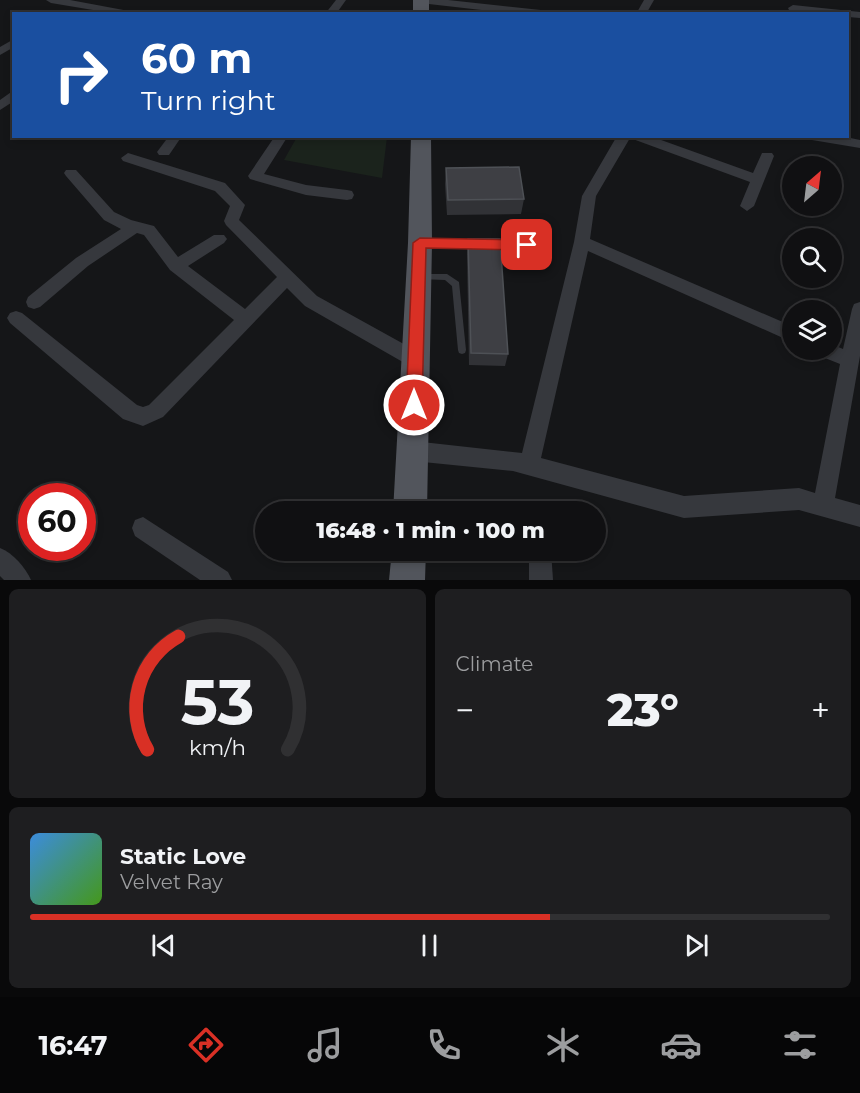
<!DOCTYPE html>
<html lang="en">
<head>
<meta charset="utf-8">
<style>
  body { margin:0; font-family:Montserrat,sans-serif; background:#1e1e20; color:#f1f3f6; height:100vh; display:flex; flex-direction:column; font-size:22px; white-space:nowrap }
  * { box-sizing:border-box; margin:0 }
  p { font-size:20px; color:#9c9d9f }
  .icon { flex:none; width:33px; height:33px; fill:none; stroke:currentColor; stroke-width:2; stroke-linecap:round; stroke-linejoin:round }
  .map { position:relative; height:580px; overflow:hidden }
  .details { display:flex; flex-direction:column; gap:9px; padding:9px; background:#09090a; flex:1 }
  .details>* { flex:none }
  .top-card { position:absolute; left:12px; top:12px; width:837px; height:126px; border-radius:0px; box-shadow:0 3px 9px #0003,0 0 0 2px #303032; background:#1a4fa0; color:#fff; overflow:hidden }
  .needle { width:39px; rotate:28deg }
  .buttons { position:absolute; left:782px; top:156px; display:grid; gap:12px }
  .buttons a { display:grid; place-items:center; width:60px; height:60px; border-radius:50%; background:#101012; box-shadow:0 3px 9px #0003,0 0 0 2px #303032; font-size:30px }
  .speed { position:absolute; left:18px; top:483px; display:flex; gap:12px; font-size:30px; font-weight:700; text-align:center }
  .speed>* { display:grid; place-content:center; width:78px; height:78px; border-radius:50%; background:#101012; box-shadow:0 3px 9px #0003,0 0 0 2px #303032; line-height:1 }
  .speed .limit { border:9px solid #d22; background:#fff; color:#111 }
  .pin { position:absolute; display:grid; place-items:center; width:51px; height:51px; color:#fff; margin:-26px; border-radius:12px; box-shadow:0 3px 9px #0006 }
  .me { position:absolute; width:66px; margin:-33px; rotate:0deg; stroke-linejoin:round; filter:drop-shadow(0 0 4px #0008) }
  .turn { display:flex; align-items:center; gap:21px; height:126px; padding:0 30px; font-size:27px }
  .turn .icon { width:78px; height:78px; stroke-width:2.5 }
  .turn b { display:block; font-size:42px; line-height:51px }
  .big { font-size:45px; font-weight:800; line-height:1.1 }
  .details .tile { flex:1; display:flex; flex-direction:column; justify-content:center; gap:9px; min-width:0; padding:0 21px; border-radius:9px; background:#1e1e20 }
  .details .dial { align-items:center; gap:0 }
  .dial svg { height:156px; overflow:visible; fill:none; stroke:#303032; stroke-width:7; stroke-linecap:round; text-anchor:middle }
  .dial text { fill:#f1f3f6; stroke:none }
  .song { display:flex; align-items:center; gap:18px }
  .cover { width:72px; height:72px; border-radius:9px; background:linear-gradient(135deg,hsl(210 70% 55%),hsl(100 70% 35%)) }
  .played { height:6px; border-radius:3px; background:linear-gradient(90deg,#d93025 65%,#303032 65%) }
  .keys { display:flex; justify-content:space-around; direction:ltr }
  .heat { display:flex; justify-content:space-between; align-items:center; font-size:33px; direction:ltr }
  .details .tiles { flex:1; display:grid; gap:9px; grid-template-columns:1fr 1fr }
  .tile:last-child { grid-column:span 2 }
  .trip { position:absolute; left:255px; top:501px; width:351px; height:60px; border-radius:30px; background:#101012; box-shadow:0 3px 9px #0003,0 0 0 2px #303032; font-weight:800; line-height:60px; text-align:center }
  .tab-bar { display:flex; height:96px; justify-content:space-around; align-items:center; background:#060607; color:#9c9d9f }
  .tab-bar .icon { width:42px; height:42px }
  .tab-bar .active { color:#d93025 }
  .tab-bar b { font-size:27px; color:#f1f3f6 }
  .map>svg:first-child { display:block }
  .green { fill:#1b231c }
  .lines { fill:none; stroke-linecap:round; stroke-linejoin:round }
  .lane { fill:#36383d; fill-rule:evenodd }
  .street { fill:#36383d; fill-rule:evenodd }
  .primary { fill:#52555c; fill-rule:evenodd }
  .wall { fill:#313236 }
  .building { fill:#3e3f44; stroke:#4e5156; stroke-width:1.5 }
  .route { fill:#d93025; stroke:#8d1f18; stroke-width:1.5 }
</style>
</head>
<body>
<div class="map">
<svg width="860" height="580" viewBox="0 0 860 580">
  <rect width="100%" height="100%" fill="#151618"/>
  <polygon class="green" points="297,137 387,137 382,178 284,160"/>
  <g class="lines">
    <g class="lane">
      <polygon points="423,240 548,242 552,245 548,248 423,246 419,243"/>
      <polygon points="422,274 447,274 459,282 466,350 465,353 462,354 459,353 458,350 452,286 445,280 419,279 418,277 419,275"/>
    </g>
    <g class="street">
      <polygon points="46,0 70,0 145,14 117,14 51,3"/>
      <polygon points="336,0 346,0 336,14 325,14"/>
      <polygon points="415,0 448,0 550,11 555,14 517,14 420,3"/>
      <polygon points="644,0 654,0 646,14 636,14"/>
      <polygon points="793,5 860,12 860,18 848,17 848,14 813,14 789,10 788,8"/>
      <polygon points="14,39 14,47 0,55 0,47"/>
      <polygon points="14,90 14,101 0,110 0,100"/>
      <polygon points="169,136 182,136 169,155 159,155 157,152"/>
      <polygon points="275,136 288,136 264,174 306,185 347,190 352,191 354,195 352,199 347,200 306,195 250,179 248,176"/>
      <polygon points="617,136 650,136 753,173 762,153 772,153 774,156 754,206 747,211 740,206 750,182 630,138 596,196 590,239 792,326 792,342 588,251 541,458 684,496 799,488 815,493 840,364 820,356 817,350 831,350 831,344 843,349 852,309 854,304 860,302 860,356 835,498 860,505 860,527 799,510 684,518 513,471 413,461 406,458 403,451 406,444 413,441 522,453 574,242 582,196"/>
      <polygon points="806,136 841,136 860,140 860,148 812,140"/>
      <polygon points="128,153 225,183 245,205 239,220 317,296 420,353 423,359 420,365 414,367 408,365 305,306 287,288 163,417 143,426 123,419 10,323 7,318 10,313 16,311 22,313 137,405 143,407 149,405 234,320 170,270 144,235 137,233 88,266 40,307 34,309 28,307 26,302 28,297 76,258 121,229 104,220 66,176 64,173 66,170 76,170 114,212 131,220 154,226 178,257 214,235 224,235 227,239 224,243 188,266 245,309 277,277 226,225 224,221 230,206 215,191 123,161 121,158"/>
      <polygon points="143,517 228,572 232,580 200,580 135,536 132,528 135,520"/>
      <path d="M0,548C13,553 25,567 31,580H4L0,576Z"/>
      <polygon points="529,550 551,550 553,580 529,580"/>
    </g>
    <g class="primary">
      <rect x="413" y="0" width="16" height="14"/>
      <polygon points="411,136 431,136 432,243 427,512 393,512 408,243"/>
      <polygon points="392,550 426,550 425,580 389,580"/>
    </g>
  </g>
  <g class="wall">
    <polygon points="446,168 524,199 521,214 447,215 445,184"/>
    <polygon points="468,239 508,354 505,366 469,365 467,254"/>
  </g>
  <g class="building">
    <polygon points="519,167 524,199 448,200 446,168"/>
    <polygon points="468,239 500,239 508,354 471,353"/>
  </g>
  <polygon class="route" points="420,238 527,240 533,245 527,250 426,248 422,405 419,411 414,413 408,411 406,405 413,243"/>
</svg>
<div class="buttons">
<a><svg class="needle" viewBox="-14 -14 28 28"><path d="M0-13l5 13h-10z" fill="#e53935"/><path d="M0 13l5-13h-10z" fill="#9c9d9f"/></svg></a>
<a><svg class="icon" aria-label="search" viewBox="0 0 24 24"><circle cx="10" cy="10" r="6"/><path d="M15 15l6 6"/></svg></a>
<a><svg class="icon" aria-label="layers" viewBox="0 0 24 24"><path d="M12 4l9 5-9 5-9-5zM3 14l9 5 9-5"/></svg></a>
</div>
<div class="speed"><div class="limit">60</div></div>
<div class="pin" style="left:527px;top:245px;background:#d93025"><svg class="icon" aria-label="arrive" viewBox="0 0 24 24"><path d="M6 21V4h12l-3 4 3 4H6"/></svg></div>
<svg class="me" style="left:414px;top:405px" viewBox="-20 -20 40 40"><circle r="17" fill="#d93025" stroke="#fff" stroke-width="3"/><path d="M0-11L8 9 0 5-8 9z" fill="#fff"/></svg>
<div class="trip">16:48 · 1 min · 100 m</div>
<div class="top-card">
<div class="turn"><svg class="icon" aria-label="right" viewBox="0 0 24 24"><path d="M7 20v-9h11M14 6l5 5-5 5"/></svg><div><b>60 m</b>Turn right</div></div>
</div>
</div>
<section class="details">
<div class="tiles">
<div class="tile dial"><svg viewBox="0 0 100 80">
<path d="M14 69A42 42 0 1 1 86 69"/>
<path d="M14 69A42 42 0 0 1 30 11" stroke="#d93025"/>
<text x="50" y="56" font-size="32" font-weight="700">53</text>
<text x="50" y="72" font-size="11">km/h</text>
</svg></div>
<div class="tile"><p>Climate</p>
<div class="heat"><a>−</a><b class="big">23°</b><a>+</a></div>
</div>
<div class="tile">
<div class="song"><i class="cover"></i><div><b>Static Love</b><p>Velvet Ray</p></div></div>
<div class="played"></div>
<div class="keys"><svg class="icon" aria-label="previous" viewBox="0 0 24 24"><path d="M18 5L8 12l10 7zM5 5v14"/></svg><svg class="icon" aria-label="pause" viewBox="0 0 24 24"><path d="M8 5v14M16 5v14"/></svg><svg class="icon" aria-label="next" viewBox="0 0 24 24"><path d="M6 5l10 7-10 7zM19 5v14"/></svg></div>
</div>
</div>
</section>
<nav class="tab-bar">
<b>16:47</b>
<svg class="icon active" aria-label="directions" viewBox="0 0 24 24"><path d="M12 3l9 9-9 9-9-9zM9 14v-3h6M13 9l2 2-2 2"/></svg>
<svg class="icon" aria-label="music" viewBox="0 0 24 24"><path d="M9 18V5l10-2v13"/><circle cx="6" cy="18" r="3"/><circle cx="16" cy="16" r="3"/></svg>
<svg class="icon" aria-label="phone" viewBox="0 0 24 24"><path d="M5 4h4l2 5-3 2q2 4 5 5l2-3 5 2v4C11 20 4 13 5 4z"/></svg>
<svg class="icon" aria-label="climate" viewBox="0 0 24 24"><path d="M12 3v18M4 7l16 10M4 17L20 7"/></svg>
<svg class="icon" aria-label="car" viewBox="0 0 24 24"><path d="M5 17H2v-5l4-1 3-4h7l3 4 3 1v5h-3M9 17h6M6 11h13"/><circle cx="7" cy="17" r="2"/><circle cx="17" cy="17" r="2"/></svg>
<svg class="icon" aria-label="filters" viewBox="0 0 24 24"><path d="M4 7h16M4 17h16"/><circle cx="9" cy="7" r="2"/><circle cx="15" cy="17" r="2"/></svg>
</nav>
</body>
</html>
